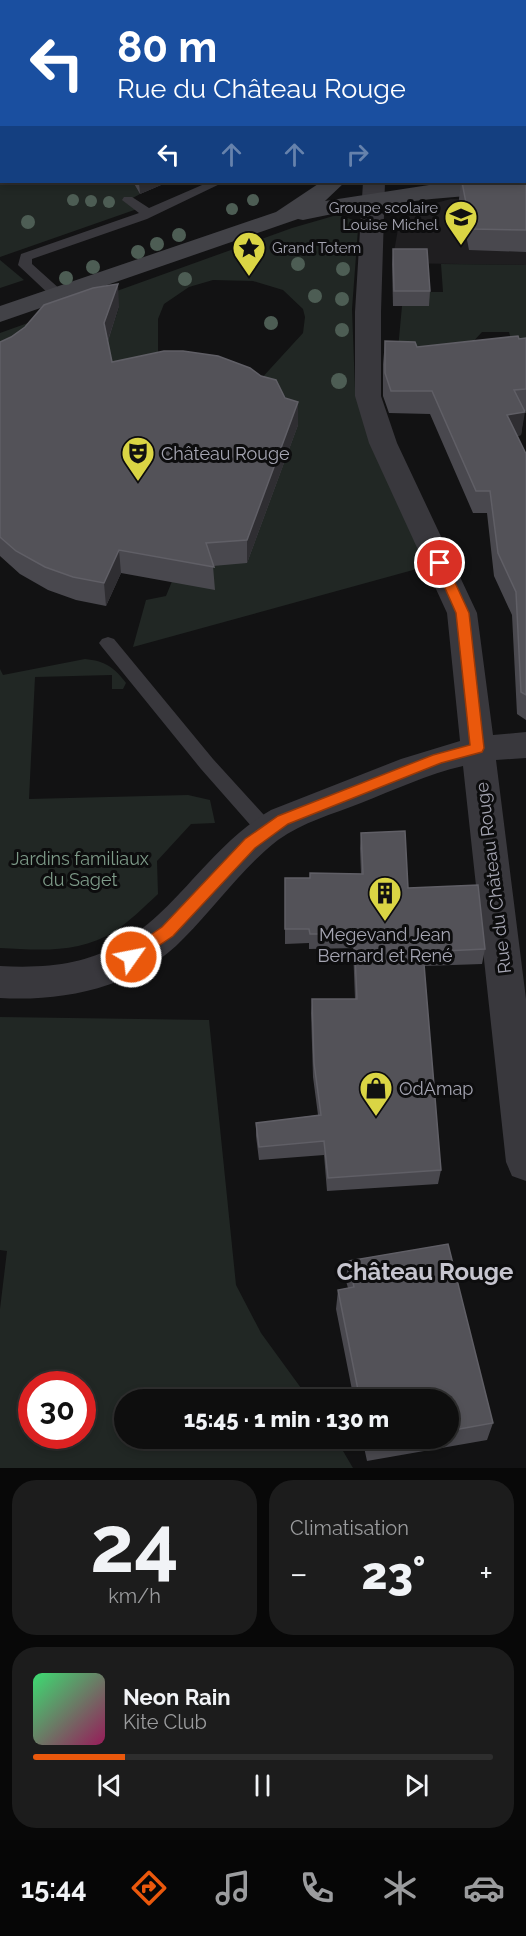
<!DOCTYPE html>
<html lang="fr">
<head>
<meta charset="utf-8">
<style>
  body { margin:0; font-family:Raleway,sans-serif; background:#1c1c1c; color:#f1f3f6; height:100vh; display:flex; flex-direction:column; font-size:22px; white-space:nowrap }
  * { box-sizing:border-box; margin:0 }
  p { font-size:20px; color:#9b9c9e }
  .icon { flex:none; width:33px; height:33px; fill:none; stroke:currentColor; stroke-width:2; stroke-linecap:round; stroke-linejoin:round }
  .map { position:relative; height:1468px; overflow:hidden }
  .panel { display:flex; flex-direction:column; gap:12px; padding:12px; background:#080808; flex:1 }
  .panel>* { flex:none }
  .top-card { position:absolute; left:0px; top:0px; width:526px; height:183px; box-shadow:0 3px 9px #0003,0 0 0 2px #2e2e2e; background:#1a4fa0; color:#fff; overflow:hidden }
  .speed { position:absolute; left:18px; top:1371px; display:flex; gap:12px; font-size:30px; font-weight:700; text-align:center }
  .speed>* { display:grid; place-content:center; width:78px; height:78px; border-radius:50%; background:#0e0e0e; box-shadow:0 3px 9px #0003,0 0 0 2px #2e2e2e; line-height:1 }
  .speed .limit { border:9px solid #d22; background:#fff; color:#111 }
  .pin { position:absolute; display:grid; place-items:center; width:51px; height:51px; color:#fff; margin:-26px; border:3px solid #fff; border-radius:50%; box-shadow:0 2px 6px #0007 }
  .me { position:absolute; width:66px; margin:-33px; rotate:57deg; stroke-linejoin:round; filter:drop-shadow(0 0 4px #0008) }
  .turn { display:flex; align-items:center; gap:21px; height:126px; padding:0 18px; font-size:27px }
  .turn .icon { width:78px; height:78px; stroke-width:2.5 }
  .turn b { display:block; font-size:42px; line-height:51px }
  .lanes { display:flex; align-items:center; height:57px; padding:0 18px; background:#0003; justify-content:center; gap:30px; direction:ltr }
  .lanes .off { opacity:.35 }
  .big { font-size:45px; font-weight:800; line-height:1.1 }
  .panel .card { flex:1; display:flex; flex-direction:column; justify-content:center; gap:9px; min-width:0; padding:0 21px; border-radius:24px; background:#1c1c1c }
  .panel .dial { align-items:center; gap:0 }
  .dial b { font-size:78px; line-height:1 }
  .song { display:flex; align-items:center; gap:18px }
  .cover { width:72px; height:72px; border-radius:9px; background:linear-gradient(135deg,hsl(140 70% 55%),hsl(330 70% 35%)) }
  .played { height:6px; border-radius:3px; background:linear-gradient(90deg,#ea580c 20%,#2e2e2e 20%) }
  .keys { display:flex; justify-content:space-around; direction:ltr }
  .heat { display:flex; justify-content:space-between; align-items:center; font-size:33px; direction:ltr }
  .panel .tiles { flex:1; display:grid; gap:12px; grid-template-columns:1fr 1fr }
  .card:last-child { grid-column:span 2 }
  .trip { position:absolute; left:114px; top:1389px; width:345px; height:60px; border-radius:30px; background:#0e0e0e; box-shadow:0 3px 9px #0003,0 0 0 2px #2e2e2e; font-weight:800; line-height:60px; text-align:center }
  .dock { display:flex; height:96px; justify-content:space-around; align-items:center; background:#060606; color:#9b9c9e }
  .dock .icon { width:42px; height:42px }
  .dock .on { color:#ea580c }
  .dock b { font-size:27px; color:#f1f3f6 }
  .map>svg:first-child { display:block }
  .built { fill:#1f1e20 }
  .green { fill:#212724; fill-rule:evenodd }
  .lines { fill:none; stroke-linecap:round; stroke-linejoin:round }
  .lane { fill:#39383d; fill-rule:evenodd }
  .street { fill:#39383d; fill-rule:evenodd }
  .secondary { fill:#424247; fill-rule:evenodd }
  .tree { fill:#4d5d54 }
  .wall { fill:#49484e }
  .shaded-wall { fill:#2f2e32 }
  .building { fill:#535258; stroke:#605f66; stroke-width:1.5 }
  .route { fill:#ea580c; stroke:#983908; stroke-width:1.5 }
  .labels { text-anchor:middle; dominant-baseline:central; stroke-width:6; stroke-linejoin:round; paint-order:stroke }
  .far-poi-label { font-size:15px; fill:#a5a5b2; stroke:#0d0d0e; text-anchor:end }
  .poi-label { font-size:18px; fill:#a5a5b2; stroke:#0d0d0e; text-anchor:start }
  .park-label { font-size:18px; fill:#7e9b89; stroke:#0d0d0e }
  .street-label { font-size:18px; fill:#a5a5b2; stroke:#0d0d0e }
  .near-neighbourhood-label { font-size:24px; font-weight:bold; fill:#c6c5cf; stroke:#0d0d0e }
</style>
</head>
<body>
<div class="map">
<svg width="526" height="1468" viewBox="0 0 526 1468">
  <rect width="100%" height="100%" fill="#121213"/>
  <polygon class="built" points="451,199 526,201 526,265 392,263 398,229 409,216 424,206"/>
  <g class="green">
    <polygon points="0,132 2,182 133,182 140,194 129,200 140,208 0,257"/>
    <polygon points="337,215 354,220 361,228 358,229 352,309 355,389 374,450 426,555 424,567 133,647 146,600 166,596 250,391 303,333 305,317 303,309 283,290 253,281 213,280 189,287 164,304 158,319 158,375 114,372 106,346 119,307 0,367 0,333 292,228"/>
    <polygon points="0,260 24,280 0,288"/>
    <polygon points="441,264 526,265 526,359 513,348 509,332 482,332 458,358 398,349 402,306 428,306 428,292 443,292"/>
    <path d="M85,659C105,661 114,667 126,683L123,689H112V675L35,677L29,799L188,795L210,800L215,823L191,824L157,861L158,894C144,907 130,921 115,931C79,954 39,950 0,948V669L3,675Z"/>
    <path d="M0,1017L209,1020L236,1285L261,1333L309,1399L124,1400V1438L336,1439L353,1468H0V1309L7,1251L0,1250ZM32,1384H82V1436H32Z"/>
  </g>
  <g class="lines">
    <g class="lane">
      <rect x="249" y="0" width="10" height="2"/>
      <polygon points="209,182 224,182 147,219 32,259 32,264 62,291 64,294 62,297 52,297 18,265 21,254 139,213 122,200 124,197 132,197 149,208"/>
      <polygon points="108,637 114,639 213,759 273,825 275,830 273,835 266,838 259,835 201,769 102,647 99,643 102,639"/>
    </g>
    <path class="street" d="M363,182H385L381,312V396L397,443L477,613L493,735L526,732V758L496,760L526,999V1181L512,1176L506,1162L463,766C428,774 394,790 361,803C333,814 303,822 278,840C242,868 216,906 184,938C138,987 64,1002 0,998V966C92,971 132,947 192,880C216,854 240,828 271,810L401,759L460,741L447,613L369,443L355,396V312Z"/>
    <path class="secondary" d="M525,180L526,194C450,194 377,204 303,220L298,219L0,322V306L276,212L321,182H345L325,201L442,183Z"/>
  </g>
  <g class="tree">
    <circle cx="73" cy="200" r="6"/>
    <circle cx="253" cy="200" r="6"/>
    <circle cx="91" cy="201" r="6"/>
    <circle cx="109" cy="202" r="6"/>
    <circle cx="232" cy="209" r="6"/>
    <circle cx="28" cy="222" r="7"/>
    <circle cx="179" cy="235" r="7"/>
    <circle cx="157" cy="244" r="7"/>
    <circle cx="138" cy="252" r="7"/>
    <circle cx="298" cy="264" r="7"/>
    <circle cx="93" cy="267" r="7"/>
    <circle cx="343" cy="269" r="7"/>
    <circle cx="66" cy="278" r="7"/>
    <circle cx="185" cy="279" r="7"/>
    <circle cx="315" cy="296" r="7"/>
    <circle cx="342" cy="299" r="7"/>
    <circle cx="271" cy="323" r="7"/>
    <circle cx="342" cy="330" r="7"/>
    <circle cx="339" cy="381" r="8"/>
  </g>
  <g class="wall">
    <polygon points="0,0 2,2 2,132 0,132"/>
    <polygon points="319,0 526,0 526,252 469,250 459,199 461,182 525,182 525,2 320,2"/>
    <polygon points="133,182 168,182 140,194"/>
    <polygon points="393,249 430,291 429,306 393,306 392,264"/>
    <polygon points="119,306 108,341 112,362 298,425 247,563 213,566 215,590 121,573 106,606 76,600 48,590 20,574 0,556 0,342"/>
    <polygon points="526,338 526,411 524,411 521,435 517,436 526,454 526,720 517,714 512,615 494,576 487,513 473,513 430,414 389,413 383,396 383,364 385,341 417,347"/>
    <polygon points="361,833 408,888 485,949 482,964 424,966 441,1170 438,1184 327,1191 324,1155 259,1160 256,1136 256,1123 318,1115 313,1077 311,1013 312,999 355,999 353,948 309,949 309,943 285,944 285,878 310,878 310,873 361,874 360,848"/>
    <polygon points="348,1261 493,1423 487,1440 367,1461 362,1438 448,1438 448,1400 354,1400 336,1309 338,1290 348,1288 346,1281"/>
  </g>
  <g class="shaded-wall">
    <rect x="0" y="121" width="2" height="11"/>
    <polygon points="144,182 168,182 140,194 139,183"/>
    <polygon points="118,284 119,306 106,346 104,323"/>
    <polygon points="298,402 298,425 247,563 247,540"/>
    <polygon points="525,412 521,435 504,438 507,415"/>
    <polygon points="119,550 121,573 106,606 104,583"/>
  </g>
  <g class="building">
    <polygon points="0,0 45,0 45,2 2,2 2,46 0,46"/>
    <rect x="108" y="0" width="90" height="2"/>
    <polygon points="335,0 526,0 526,157 525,157 525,2 336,2"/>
    <rect x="0" y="55" width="2" height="66"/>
    <polygon points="525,176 526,176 526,230 471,229 462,182 525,182"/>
    <polygon points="393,249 427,249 430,291 394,291"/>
    <polygon points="118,284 104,323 112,362 164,351 183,351 218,356 250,368 261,376 276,380 285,398 298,402 247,540 206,543 214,567 119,550 104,583 73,577 45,567 16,551 0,537 0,342 11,337 25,327 44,305 93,288"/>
    <polygon points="518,336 519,339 526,338 526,389 514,390 525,412 507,415 526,454 526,695 521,692 516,592 498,553 490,491 476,491 432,391 391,391 385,373 385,341 415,342 417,347"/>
    <polygon points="405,831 408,888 478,885 485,949 423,952 441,1170 328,1178 324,1141 259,1147 256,1123 321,1115 314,1063 312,999 357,999 354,934 310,934 309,929 285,929 285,878 310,878 310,873 363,874 361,833"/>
    <polygon points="448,1244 493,1423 448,1431 448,1400 360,1400 338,1290 354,1287 348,1261"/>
    <polygon points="368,1438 405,1438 370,1445"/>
  </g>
  <polygon class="route" points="440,559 446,563 469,613 484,748 482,752 441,763 288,824 255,848 173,936 136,961 131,963 126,961 123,957 126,952 162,927 245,839 278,816 433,755 470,745 456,613 434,563"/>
  <defs>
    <symbol id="school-pin" viewBox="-11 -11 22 30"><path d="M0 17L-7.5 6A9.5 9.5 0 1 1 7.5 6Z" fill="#dad544" stroke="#0d0d0e"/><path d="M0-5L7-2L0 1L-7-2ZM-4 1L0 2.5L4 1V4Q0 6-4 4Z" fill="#111"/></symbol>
    <symbol id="sight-pin" viewBox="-11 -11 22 30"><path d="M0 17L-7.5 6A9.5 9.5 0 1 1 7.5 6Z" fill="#dad544" stroke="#0d0d0e"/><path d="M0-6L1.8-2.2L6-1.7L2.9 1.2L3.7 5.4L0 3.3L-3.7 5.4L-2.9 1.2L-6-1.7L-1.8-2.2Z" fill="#111"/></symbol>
    <symbol id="theatre-pin" viewBox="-11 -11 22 30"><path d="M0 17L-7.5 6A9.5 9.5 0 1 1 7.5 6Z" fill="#dad544" stroke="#0d0d0e"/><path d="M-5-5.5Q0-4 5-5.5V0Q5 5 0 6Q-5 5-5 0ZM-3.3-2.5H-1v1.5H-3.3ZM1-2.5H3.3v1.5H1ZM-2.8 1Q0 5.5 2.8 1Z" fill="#111"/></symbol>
    <symbol id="building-pin" viewBox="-11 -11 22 30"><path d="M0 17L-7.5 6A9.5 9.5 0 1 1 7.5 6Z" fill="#dad544" stroke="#0d0d0e"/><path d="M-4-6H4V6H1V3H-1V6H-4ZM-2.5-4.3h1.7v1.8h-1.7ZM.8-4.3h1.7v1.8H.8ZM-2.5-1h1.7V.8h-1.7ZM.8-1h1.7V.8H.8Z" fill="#111"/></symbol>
    <symbol id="shop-pin" viewBox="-11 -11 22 30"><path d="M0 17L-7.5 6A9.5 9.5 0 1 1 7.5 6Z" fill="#dad544" stroke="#0d0d0e"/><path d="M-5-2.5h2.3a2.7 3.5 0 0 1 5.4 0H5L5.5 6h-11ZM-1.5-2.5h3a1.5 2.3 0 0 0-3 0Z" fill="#111"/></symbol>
  </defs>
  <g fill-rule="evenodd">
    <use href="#school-pin" x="442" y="198" width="38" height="52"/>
    <use href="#sight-pin" x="230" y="229" width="38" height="52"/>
    <use href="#theatre-pin" x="119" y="434" width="38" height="52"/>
    <use href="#building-pin" x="366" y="874" width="38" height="52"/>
    <use href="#shop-pin" x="357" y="1069" width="38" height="52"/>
  </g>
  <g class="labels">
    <g class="far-poi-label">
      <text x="438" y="208">Groupe scolaire<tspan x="438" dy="17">Louise Michel</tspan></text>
      <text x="272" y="248" text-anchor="start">Grand Totem</text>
    </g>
    <g class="poi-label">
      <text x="161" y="453">Château Rouge</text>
      <text x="385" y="934" text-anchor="middle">Megevand Jean<tspan x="385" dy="21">Bernard et René</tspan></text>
      <text x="399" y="1088">OdAmap</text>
    </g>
    <g class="park-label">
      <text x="80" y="858">Jardins familiaux<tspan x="80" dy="21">du Saget</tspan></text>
    </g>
    <g class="street-label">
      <text transform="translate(493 878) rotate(-97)">Rue du Château Rouge</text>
    </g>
    <g class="near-neighbourhood-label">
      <text x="425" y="1271">Château Rouge</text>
    </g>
  </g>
</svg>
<div class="speed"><div class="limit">30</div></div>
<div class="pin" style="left:440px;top:563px;background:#d93025"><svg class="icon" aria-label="arrive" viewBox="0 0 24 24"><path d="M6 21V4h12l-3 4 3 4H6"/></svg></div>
<svg class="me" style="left:131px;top:957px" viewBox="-20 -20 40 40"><circle r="17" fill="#ea580c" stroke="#fff" stroke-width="3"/><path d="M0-11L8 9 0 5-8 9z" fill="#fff"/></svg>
<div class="trip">15:45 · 1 min · 130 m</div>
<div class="top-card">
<div class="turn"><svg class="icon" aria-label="left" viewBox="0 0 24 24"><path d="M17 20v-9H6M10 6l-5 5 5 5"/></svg><div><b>80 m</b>Rue du Château Rouge</div></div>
<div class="lanes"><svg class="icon" aria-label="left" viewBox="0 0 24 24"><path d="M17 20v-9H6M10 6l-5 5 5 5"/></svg><svg class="icon off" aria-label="ahead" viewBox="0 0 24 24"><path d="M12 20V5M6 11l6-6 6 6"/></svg><svg class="icon off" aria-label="ahead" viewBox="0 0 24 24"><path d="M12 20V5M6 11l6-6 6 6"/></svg><svg class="icon off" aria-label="right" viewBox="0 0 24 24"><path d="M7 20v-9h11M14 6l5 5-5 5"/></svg></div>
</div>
</div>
<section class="panel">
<div class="tiles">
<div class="card dial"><b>24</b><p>km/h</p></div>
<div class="card"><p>Climatisation</p>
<div class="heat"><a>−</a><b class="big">23°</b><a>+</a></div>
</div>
<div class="card">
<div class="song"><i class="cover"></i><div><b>Neon Rain</b><p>Kite Club</p></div></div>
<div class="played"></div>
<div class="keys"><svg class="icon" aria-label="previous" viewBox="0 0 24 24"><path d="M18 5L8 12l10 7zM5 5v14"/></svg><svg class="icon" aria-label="pause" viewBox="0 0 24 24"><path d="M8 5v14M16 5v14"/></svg><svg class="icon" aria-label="next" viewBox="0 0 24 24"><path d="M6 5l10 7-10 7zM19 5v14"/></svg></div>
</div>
</div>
</section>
<nav class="dock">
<b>15:44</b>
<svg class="icon on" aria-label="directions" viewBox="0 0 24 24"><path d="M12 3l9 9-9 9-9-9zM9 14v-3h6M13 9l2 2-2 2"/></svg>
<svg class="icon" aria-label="music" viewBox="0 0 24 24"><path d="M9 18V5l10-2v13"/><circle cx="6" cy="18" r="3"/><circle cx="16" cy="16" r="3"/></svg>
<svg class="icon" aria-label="phone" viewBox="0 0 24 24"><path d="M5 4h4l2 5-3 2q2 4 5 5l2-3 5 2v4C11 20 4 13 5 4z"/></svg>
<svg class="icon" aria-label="climate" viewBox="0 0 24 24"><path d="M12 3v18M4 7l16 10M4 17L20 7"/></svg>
<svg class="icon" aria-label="car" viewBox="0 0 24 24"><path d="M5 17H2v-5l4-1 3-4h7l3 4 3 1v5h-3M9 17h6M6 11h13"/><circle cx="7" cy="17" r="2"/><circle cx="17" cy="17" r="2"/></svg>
</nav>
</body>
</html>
